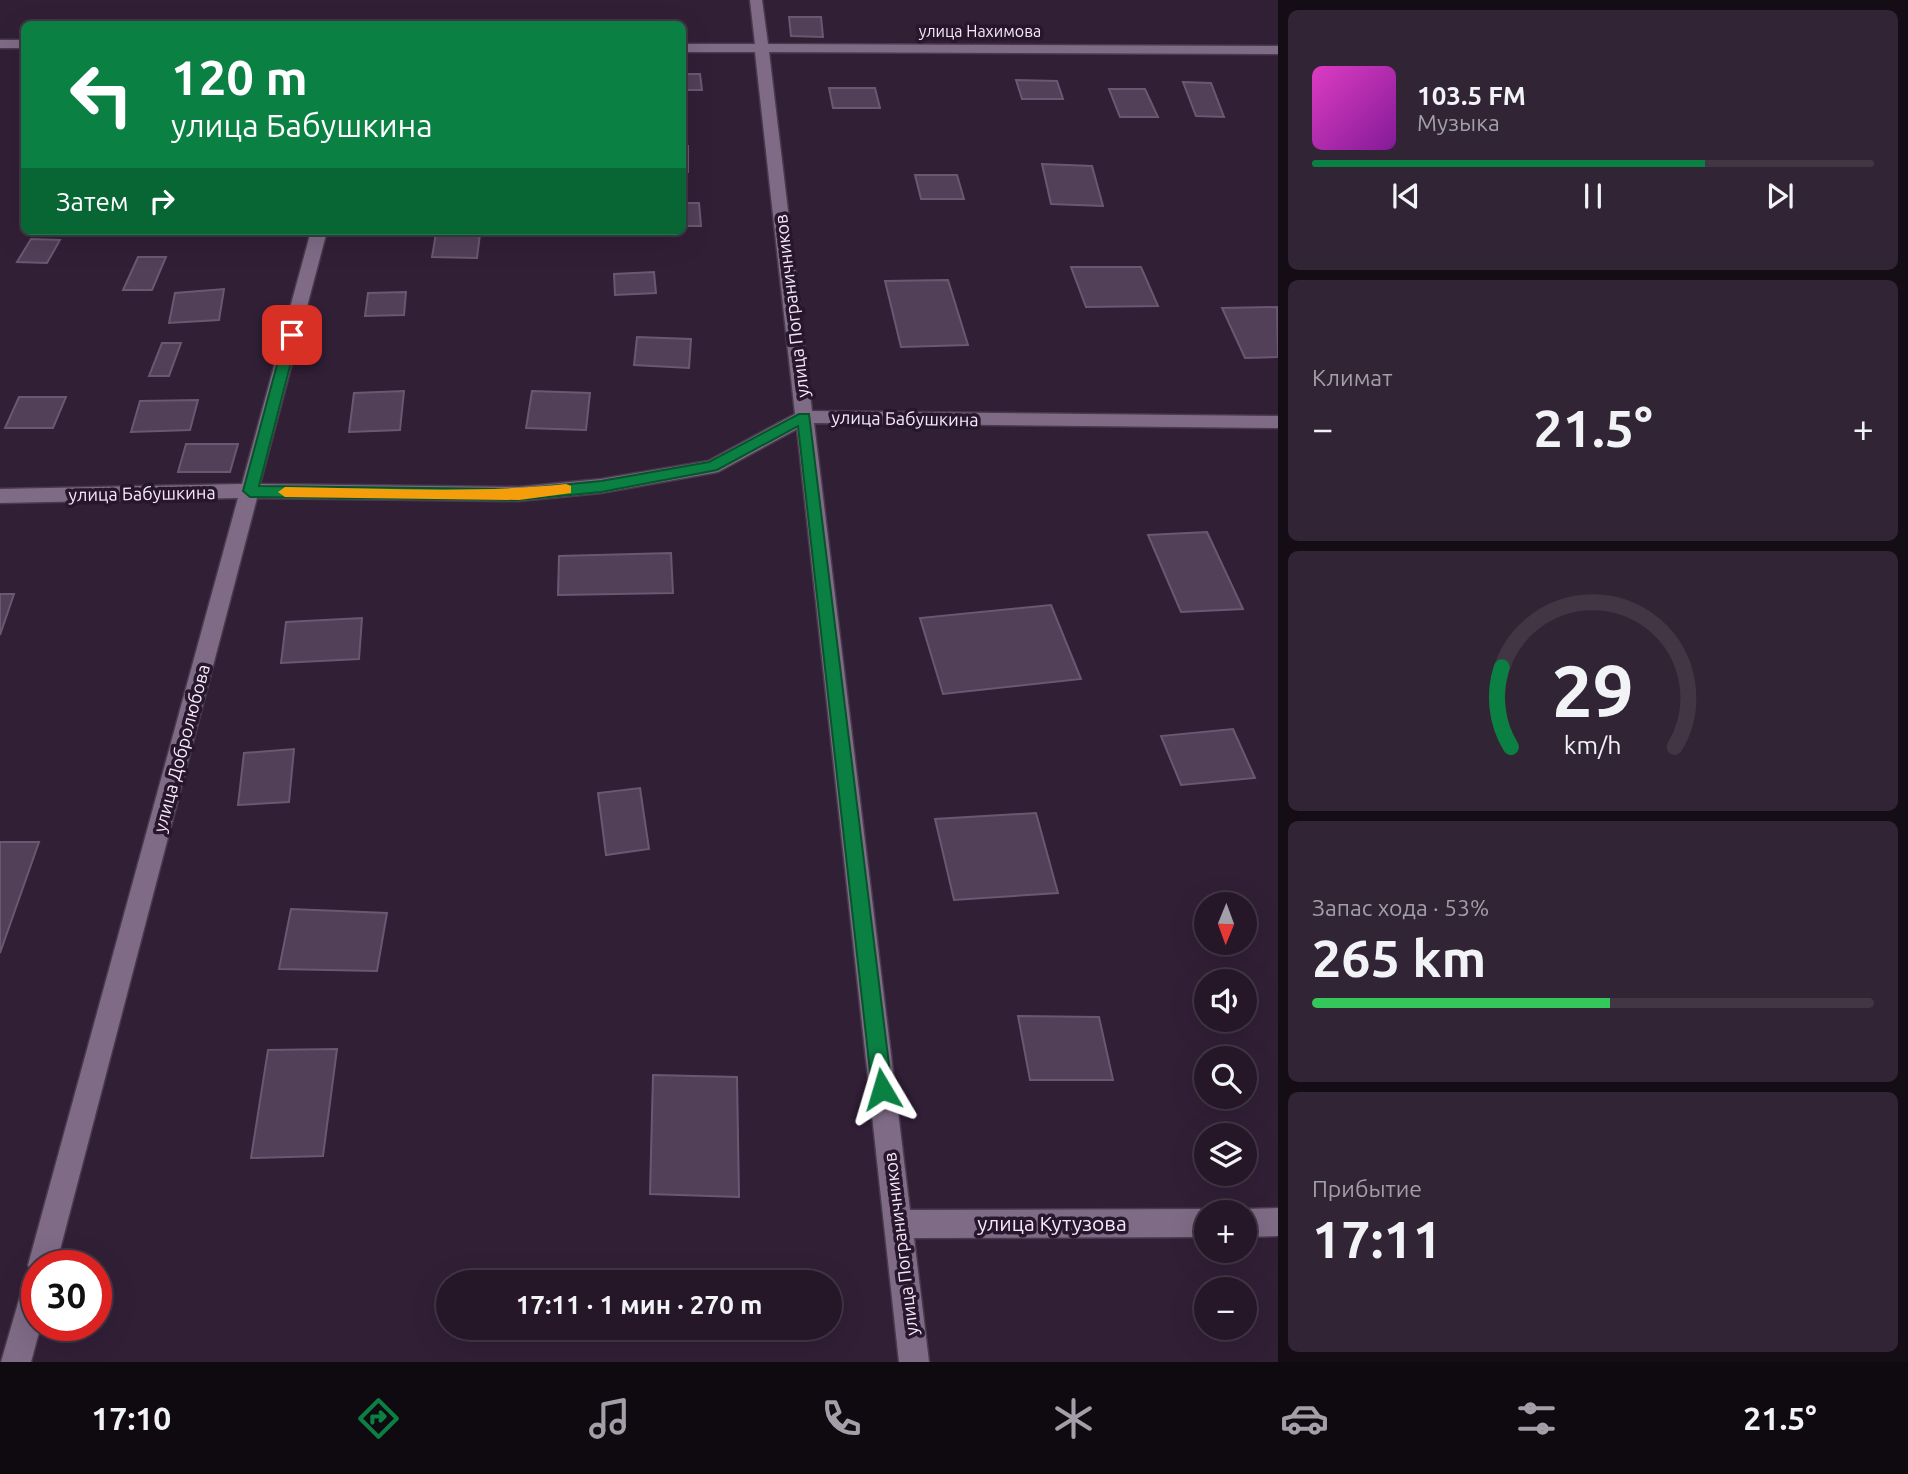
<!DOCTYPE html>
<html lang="ru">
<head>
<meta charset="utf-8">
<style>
  body { margin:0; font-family:Ubuntu,sans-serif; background:#312434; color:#f1f3f6; height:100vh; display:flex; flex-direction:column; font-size:26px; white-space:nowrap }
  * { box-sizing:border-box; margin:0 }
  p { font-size:23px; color:#a39fa8 }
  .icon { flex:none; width:38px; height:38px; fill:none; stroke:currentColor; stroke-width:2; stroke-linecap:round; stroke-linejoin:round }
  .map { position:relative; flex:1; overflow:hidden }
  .sheet { display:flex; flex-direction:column; gap:10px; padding:10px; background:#140d16; width:630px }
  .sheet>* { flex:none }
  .banner { position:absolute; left:21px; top:21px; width:665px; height:214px; border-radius:10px; box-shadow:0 7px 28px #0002,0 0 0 2px #423645; background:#0b8043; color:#fff; overflow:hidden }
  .needle { width:46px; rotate:181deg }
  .controls { position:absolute; left:1194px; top:892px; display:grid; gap:14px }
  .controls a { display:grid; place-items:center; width:63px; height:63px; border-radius:50%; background:#251728; box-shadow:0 7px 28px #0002,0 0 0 2px #423645; font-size:35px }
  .speed { position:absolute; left:21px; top:1250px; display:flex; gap:14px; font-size:35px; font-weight:700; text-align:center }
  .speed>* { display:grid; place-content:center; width:91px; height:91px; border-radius:50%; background:#251728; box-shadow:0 7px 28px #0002,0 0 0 2px #423645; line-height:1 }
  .speed .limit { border:10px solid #d22; background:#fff; color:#111 }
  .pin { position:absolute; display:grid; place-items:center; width:60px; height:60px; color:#fff; margin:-30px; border-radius:14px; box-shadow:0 4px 10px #0006 }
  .me { position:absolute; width:77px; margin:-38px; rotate:353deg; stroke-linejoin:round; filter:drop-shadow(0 0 5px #0008) }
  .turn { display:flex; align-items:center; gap:24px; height:147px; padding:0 35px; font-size:32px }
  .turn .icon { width:91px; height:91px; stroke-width:2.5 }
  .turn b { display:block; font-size:49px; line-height:60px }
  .then { display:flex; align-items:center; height:66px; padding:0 35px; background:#0003; gap:14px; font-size:26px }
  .big { font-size:52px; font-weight:700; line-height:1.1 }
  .sheet .widget { flex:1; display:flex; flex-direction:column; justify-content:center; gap:10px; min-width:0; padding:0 24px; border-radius:10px; background:#312434 }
  .sheet .dial { align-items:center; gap:0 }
  .dial svg { height:182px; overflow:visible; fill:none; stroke:#423645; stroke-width:7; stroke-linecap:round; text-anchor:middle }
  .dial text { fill:#f1f3f6; stroke:none }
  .song { display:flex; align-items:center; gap:21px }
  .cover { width:84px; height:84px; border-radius:10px; background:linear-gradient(135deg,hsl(310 70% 55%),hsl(290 70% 35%)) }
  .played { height:7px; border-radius:4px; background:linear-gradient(90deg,#0b8043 70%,#423645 70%) }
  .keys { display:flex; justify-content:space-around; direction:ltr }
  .heat { display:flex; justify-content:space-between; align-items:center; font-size:38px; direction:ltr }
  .charge { height:10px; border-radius:5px; background:linear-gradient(90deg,#34c759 53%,#423645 0) }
  .trip { position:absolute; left:436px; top:1270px; width:406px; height:70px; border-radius:35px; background:#251728; box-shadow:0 7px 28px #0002,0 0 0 2px #423645; font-weight:700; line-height:70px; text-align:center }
  .dock { display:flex; height:112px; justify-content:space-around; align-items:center; background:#0f0910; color:#a39fa8 }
  .dock .icon { width:49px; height:49px }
  .dock .current { color:#0b8043 }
  .dock b { font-size:32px; color:#f1f3f6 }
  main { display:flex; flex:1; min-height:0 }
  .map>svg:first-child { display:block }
  .building { fill:#523f58; stroke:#6b5771; stroke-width:2 }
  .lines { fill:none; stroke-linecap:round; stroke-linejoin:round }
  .street-casing { stroke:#493a4d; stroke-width:3 }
  .street { fill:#7f6b86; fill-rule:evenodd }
  .route { fill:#0b8043; stroke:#07532c; stroke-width:2 }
  .slow { fill:#f59e0b }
  .labels { text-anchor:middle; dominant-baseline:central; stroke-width:7; stroke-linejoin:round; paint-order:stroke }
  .far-street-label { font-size:16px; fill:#f5e9f9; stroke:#27162c }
  .street-label { font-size:18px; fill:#f5e9f9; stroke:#27162c }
  .near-street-label { font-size:21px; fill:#f5e9f9; stroke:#27162c }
</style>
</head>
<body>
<main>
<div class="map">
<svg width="1278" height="1362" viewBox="0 0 1278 1362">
  <rect width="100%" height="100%" fill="#311f36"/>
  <g class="building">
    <polygon points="789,17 821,17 823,37 791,36"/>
    <polygon points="682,74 700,74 702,90 682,90"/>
    <polygon points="1016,80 1057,81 1063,99 1022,99"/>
    <polygon points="1183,82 1211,83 1224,117 1196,116"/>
    <polygon points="829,88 875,88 880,108 833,108"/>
    <polygon points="1109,89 1145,89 1158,117 1120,117"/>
    <rect x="682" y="146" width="6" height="26"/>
    <polygon points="1042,164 1092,166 1103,206 1051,204"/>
    <polygon points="915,175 957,175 964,199 921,199"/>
    <polygon points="682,203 699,203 701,226 682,226"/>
    <polygon points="436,233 480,234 477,258 432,257"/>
    <polygon points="31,239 60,240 47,263 17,262"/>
    <polygon points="138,257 166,257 152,290 123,290"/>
    <polygon points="1071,267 1141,267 1158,306 1086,307"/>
    <polygon points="654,272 656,293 615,295 614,274"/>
    <polygon points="948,280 968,345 901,347 885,281"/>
    <polygon points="224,289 219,320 169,323 175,293"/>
    <polygon points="406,292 404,315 365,316 368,293"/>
    <polygon points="1277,307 1278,357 1245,358 1222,308"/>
    <polygon points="637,337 691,339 689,368 634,365"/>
    <polygon points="162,343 181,343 169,376 149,376"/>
    <polygon points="404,391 400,430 349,432 354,393"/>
    <polygon points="532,391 590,393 586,430 526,428"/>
    <polygon points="19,397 66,397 53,428 5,428"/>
    <polygon points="198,400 190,430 131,432 140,401"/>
    <polygon points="186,444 238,444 230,472 178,472"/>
    <polygon points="1207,532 1243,609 1181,612 1148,535"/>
    <polygon points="671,553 673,593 558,595 559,556"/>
    <polygon points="0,594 14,594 0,635"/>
    <polygon points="1051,605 1081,679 943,694 920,618"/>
    <polygon points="362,618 359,659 281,663 286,622"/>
    <polygon points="1233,729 1255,778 1181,785 1161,736"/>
    <polygon points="294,749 289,802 238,805 244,753"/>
    <polygon points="640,788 649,849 606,855 598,793"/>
    <polygon points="1036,813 1058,893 954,900 935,819"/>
    <polygon points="0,842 39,842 0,953"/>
    <polygon points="291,909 387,913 377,971 279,969"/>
    <polygon points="1018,1016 1099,1017 1113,1080 1030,1080"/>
    <polygon points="337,1049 323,1156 251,1158 268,1050"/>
    <polygon points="653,1075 737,1077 739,1197 650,1194"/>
  </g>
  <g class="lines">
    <defs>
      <g id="street">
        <polygon points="750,0 762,0 768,44 1278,46 1278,54 769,52 812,411 1278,416 1278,428 814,423 910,1210 1206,1209 1215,1213 1206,1213 1206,1237 914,1238 929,1362 899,1362 797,429 718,472 601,493 519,501 257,498 56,1265 37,1265 37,1325 41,1325 31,1362 1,1362 23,1286 27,1276 32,1274 28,1265 238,498 0,503 0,489 242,484 311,231 327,231 260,484 519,487 601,479 708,461 795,414 755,52 682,52 682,44 755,44"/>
        <rect x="0" y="40" width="24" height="8"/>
        <polygon points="1278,1208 1278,1236 1244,1237 1244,1213 1235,1213 1244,1209"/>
      </g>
    </defs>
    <use href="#street" class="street-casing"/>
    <use href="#street" class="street"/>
  </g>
  <polygon class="route" points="292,331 298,335 259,486 519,489 601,481 709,462 799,414 809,414 892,1089 889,1096 882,1099 875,1096 872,1089 798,426 717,470 601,492 519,500 250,497 243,491 285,335"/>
  <path class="slow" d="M566,484L571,486V493L519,500L285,497L278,492L285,487C379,488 473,494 566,484Z"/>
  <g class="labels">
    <g class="far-street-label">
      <text x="980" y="31">улица Нахимова</text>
    </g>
    <g class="street-label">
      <text transform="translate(791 306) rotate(-97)">улица Пограничников</text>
      <text transform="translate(905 418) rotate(1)">улица Бабушкина</text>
      <text transform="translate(142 493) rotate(-1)">улица Бабушкина</text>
      <text transform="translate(181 748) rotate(-75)">улица Добролюбова</text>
      <text transform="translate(900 1244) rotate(-97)">улица Пограничников</text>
    </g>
    <g class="near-street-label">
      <text x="1052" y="1223">улица Кутузова</text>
    </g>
  </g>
</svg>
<div class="controls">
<a><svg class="needle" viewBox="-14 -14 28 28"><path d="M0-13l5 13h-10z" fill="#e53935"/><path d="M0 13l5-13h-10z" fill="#a39fa8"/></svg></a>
<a><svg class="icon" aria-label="sound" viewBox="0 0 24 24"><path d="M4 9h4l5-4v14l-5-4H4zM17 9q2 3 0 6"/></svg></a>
<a><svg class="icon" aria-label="search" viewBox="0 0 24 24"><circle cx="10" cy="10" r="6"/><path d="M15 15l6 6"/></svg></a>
<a><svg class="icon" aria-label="layers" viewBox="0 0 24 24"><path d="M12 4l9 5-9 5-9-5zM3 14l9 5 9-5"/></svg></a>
<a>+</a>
<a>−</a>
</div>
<div class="speed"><div class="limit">30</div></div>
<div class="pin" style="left:292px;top:335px;background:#d93025"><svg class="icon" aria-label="arrive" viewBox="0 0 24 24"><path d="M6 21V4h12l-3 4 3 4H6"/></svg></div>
<svg class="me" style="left:882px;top:1089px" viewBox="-20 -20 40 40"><path d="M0-17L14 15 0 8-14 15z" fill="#0b8043" stroke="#fff" stroke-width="4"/></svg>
<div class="trip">17:11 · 1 мин · 270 m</div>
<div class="banner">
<div class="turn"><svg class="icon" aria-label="left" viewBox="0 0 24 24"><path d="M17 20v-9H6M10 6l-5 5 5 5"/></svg><div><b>120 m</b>улица Бабушкина</div></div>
<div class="then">Затем<svg class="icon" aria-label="right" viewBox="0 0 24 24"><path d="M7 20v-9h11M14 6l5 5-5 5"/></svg></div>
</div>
</div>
<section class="sheet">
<div class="widget">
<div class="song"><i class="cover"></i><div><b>103.5 FM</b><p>Музыка</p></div></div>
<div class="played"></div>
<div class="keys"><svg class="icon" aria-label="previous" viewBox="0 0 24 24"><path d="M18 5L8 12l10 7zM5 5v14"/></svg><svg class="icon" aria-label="pause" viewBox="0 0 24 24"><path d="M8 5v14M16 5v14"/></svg><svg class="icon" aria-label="next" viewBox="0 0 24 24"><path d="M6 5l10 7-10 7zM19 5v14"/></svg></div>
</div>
<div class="widget"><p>Климат</p>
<div class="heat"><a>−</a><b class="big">21.5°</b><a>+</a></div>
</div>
<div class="widget dial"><svg viewBox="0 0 100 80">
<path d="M14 69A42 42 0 1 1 86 69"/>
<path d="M14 69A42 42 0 0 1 10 34" stroke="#0b8043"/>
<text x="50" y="56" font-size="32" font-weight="700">29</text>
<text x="50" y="72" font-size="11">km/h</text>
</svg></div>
<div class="widget"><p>Запас хода · 53%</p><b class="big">265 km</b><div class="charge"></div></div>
<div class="widget"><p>Прибытие</p><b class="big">17:11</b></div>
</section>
</main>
<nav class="dock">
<b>17:10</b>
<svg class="icon current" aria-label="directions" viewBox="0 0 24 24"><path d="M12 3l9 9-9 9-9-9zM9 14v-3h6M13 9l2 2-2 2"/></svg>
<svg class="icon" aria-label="music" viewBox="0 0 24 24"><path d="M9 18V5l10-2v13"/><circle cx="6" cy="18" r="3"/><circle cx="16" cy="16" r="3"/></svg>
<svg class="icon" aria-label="phone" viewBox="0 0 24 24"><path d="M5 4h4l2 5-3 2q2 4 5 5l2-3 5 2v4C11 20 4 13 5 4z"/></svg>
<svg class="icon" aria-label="climate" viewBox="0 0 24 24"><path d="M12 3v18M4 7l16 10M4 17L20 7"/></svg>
<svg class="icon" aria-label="car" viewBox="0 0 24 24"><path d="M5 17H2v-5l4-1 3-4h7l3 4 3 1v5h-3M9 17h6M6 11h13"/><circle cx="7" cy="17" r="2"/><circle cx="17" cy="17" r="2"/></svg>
<svg class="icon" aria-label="filters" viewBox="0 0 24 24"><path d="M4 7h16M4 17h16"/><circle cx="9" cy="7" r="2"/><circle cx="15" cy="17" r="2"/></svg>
<b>21.5°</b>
</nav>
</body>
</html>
